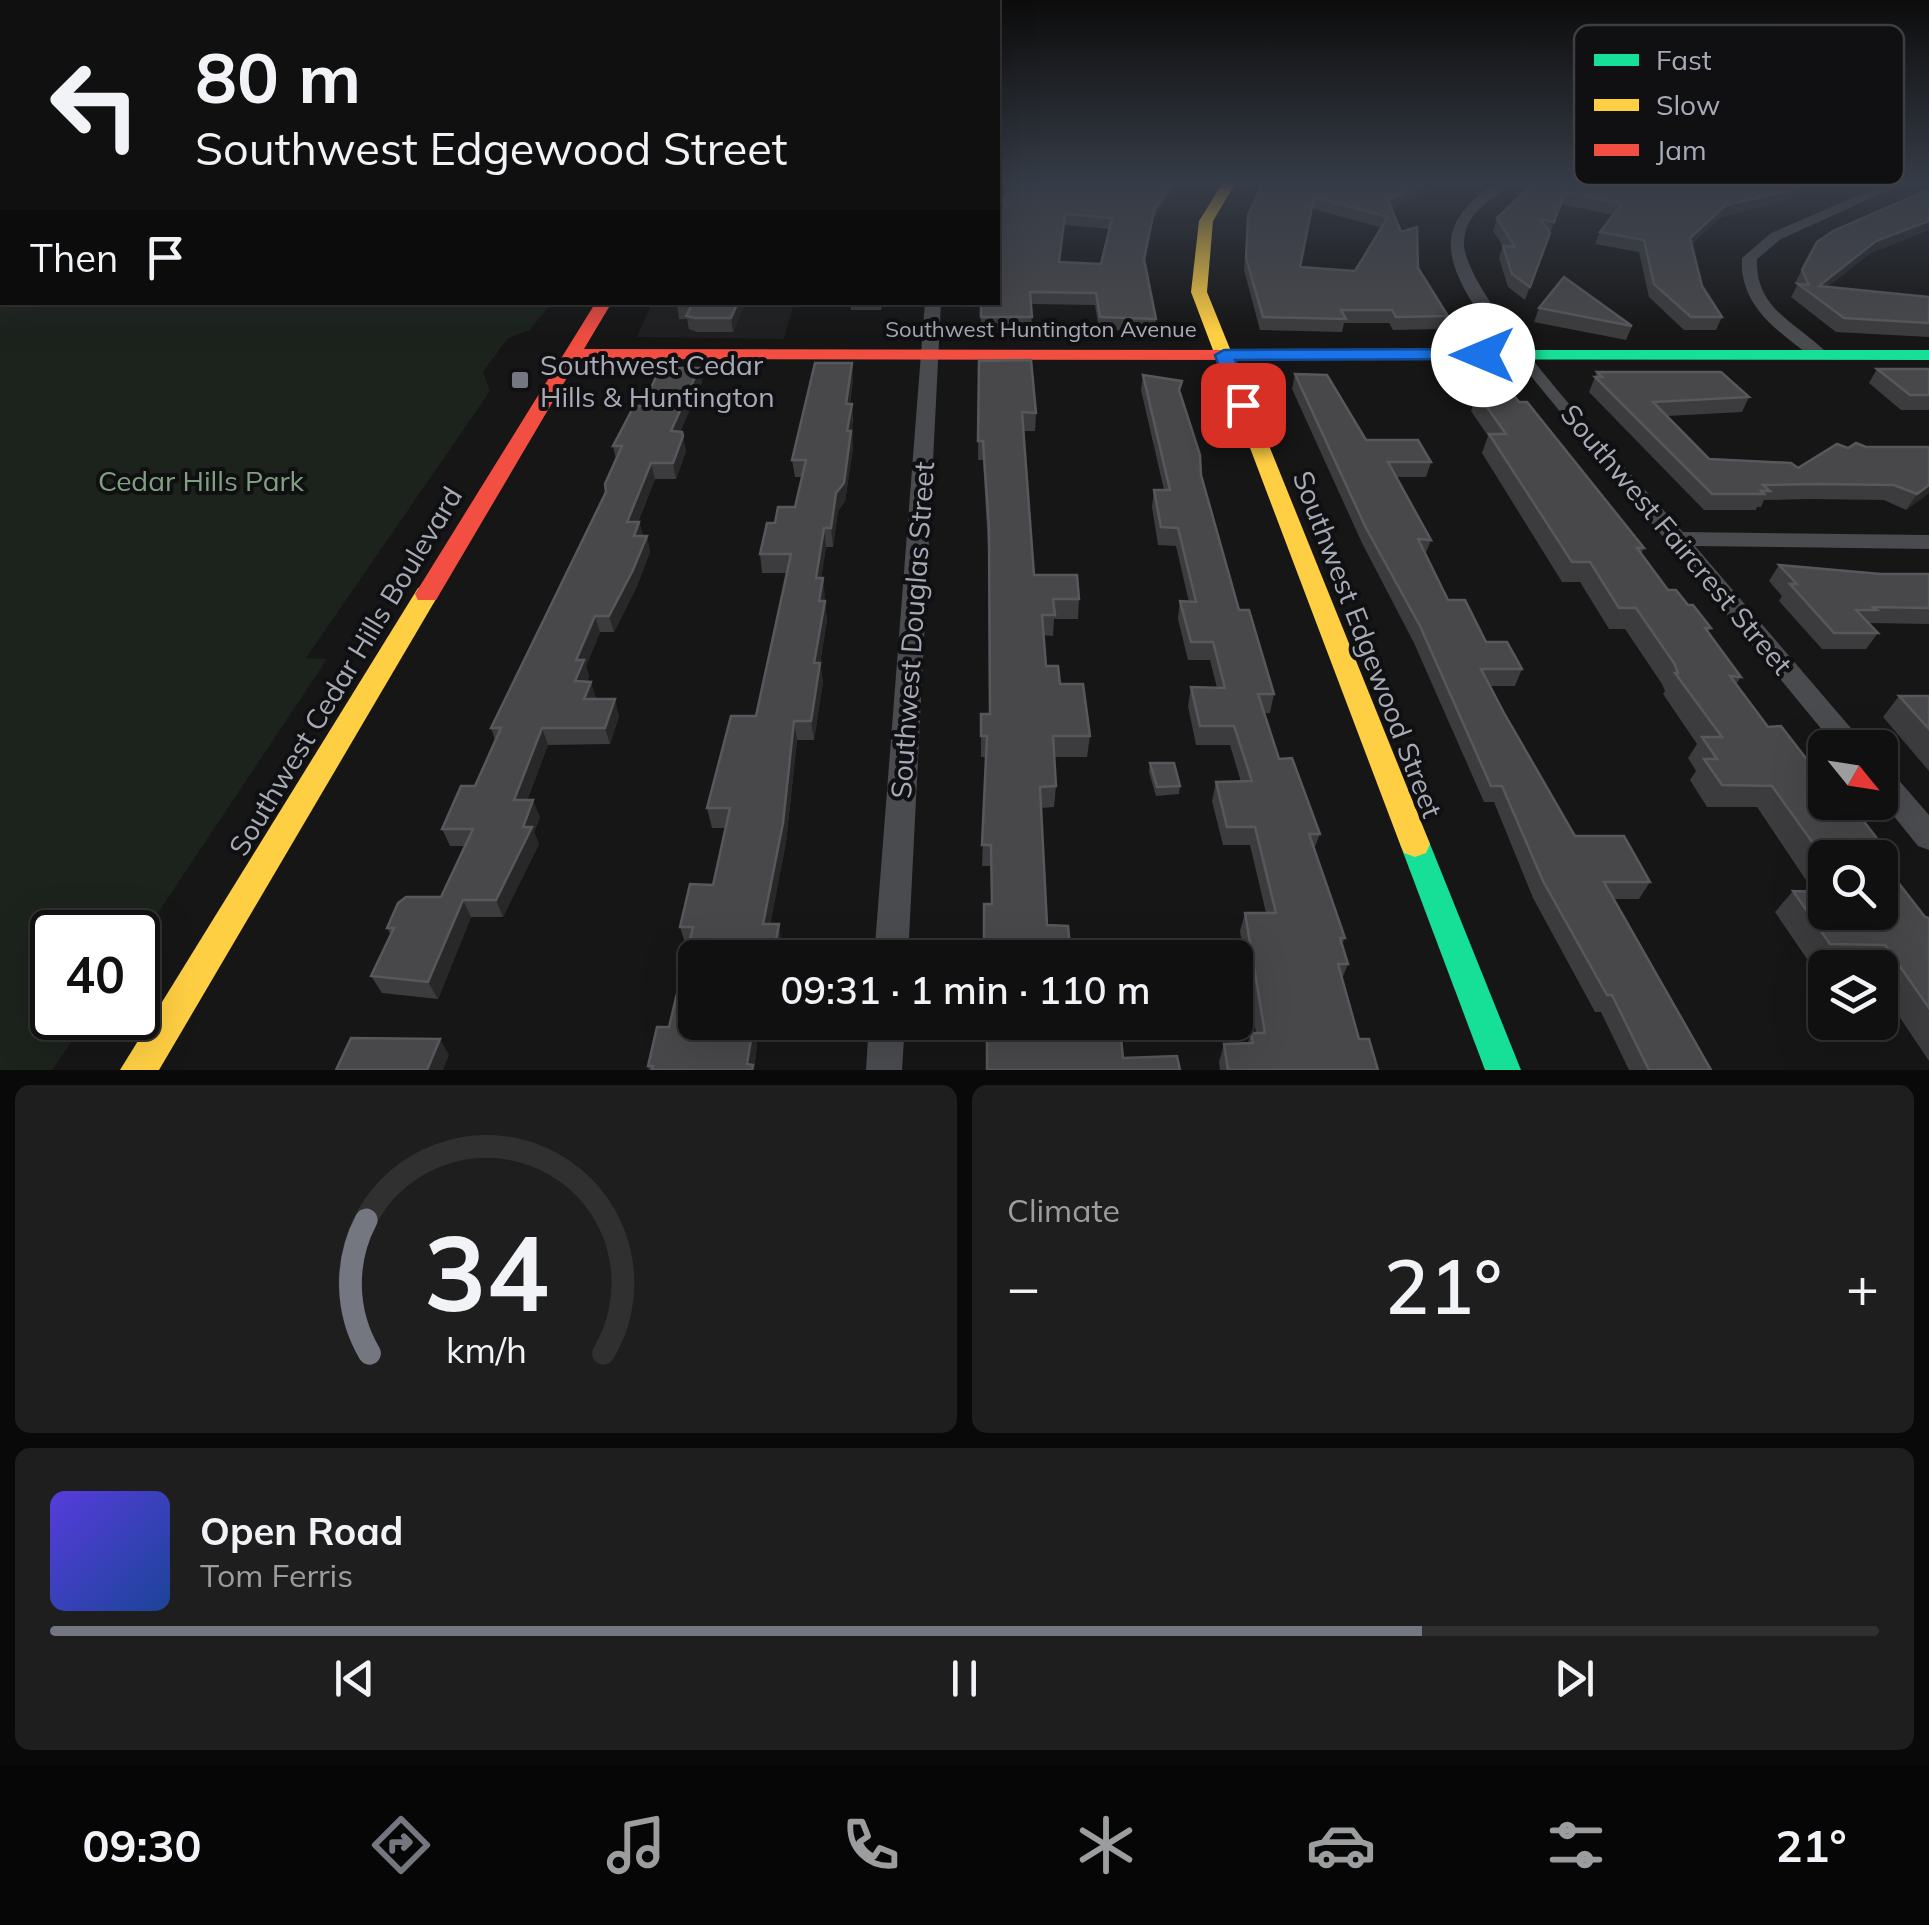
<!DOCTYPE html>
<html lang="en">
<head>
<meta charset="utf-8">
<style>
  body { margin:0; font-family:Mulish,sans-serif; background:#1e1e1e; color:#f1f3f6; height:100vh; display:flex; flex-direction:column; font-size:38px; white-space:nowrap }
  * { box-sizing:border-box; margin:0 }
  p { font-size:32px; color:#9c9d9f }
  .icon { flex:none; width:55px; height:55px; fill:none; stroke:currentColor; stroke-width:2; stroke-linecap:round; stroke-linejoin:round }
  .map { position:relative; height:1070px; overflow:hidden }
  .panel { display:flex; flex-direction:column; gap:15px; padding:15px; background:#090909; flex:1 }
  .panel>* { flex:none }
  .guide { position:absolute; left:0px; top:0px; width:1000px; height:305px; box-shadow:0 10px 40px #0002,0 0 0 2px #303030; background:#101010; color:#f1f3f6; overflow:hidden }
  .needle { width:65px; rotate:120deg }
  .controls { position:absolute; left:1808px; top:730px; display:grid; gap:20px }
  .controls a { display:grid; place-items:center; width:90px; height:90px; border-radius:15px; background:#101010; box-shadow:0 10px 40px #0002,0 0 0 2px #303030; font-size:50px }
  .speed { position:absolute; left:30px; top:910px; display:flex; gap:20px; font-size:50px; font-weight:700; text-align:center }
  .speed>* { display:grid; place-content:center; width:130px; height:130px; border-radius:50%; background:#101010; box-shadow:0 10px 40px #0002,0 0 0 2px #303030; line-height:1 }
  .speed .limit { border:5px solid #111; border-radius:15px; background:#fff; color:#111 }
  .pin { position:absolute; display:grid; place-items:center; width:85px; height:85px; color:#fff; margin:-42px; border-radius:20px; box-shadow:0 5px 15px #0006 }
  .me { position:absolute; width:110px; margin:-55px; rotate:270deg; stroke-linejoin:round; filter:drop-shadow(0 0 8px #0008) }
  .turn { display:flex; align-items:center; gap:35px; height:210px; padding:0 30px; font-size:45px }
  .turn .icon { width:130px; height:130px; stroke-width:2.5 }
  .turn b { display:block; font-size:70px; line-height:85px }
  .then { display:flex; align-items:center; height:95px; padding:0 30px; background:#0003; gap:20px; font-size:38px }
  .big { font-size:75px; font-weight:600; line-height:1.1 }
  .panel .card { flex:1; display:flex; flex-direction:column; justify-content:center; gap:15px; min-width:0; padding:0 35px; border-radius:15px; background:#1e1e1e }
  .panel .dial { align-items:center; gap:0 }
  .dial svg { height:260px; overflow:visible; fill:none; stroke:#303030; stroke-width:7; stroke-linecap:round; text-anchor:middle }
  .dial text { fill:#f1f3f6; stroke:none }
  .song { display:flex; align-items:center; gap:30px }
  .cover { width:120px; height:120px; border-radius:15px; background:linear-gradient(135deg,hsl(250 70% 55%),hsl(220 70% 35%)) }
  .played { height:10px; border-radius:5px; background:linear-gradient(90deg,#74777f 75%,#303030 75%) }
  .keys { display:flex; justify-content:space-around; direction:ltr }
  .heat { display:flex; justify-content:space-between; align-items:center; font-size:55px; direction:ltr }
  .panel .tiles { flex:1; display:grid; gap:15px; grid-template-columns:1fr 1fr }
  .card:last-child { grid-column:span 2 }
  .trip { position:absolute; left:678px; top:940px; width:575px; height:100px; border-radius:15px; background:#101010; box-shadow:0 10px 40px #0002,0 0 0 2px #303030; font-weight:600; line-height:100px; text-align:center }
  .tabs { display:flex; height:160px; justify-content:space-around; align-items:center; background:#060606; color:#9c9d9f }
  .tabs .icon { width:70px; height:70px }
  .tabs .active { color:#74777f }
  .tabs b { font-size:45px; color:#f1f3f6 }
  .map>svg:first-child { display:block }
  .built { fill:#202022 }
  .green { fill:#1c231d }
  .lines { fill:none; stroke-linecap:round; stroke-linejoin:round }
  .street { fill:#4a4b4f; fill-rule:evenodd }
  .fast { fill:#16e098; fill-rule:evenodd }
  .slow { fill:#ffcf43; fill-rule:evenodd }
  .jam { fill:#f24e42; fill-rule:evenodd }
  .wall { fill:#3c3c3e; fill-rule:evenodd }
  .shaded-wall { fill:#282829 }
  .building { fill:#48484b; stroke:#56585c; stroke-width:2.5; fill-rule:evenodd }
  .route { fill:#1a73e8; stroke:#114b97; stroke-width:2.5 }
  .poi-dot { fill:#74777f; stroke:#101012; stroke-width:4 }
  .labels { text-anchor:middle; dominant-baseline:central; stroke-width:8; stroke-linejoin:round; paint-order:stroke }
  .far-street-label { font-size:22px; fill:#a7abb7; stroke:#101012 }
  .poi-label { font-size:28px; fill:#a7abb7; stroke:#101012; text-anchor:start }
  .park-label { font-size:28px; fill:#7fa182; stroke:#101012 }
  .street-label { font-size:28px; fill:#a7abb7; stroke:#101012 }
  .key { fill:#101012; stroke:#3d3e44; stroke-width:2.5 }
  .key-label { font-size:28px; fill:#a7abb7 }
</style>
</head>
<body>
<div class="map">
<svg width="1929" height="1070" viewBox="0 0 1929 1070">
  <rect width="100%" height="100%" fill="#161616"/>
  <polygon class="built" points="652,303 794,303 784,339 637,337"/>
  <polygon class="green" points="0,235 2,302 551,303 530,330 508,338 483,372 490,391 306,658 327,659 138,943 138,932 52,932 52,1018 88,1018 52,1070 0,1070"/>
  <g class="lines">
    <g class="street">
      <path d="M1495,184H1510C1491,202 1467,210 1464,241C1460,295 1640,483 1683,532L1929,535V549L1695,546L1868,748H1837L1478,312C1443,257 1435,223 1495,184Z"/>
      <path d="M1885,184H1902L1781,239L1757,259C1755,310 1798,323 1828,354L1819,359L1813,358C1778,331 1739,306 1742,258L1771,233Z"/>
      <polygon points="925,302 941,302 908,958 874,958"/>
      <polygon points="1880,766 1890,770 1929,815 1929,850 1918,846 1880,799"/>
      <polygon points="869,1022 905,1022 902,1070 866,1070"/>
    </g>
    <g class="fast">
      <polygon points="1270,350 1929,350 1929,360 1264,359 1264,351"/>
      <polygon points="1415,831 1426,835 1430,844 1521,1070 1485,1070 1400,844 1404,835"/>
    </g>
    <g class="slow">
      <polygon points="1222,184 1235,184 1213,221 1207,292 1430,844 1426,853 1415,857 1404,853 1400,844 1191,292 1199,221"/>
      <rect x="0" y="218" width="2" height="8"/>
      <polygon points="427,586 439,594 159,1070 120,1070 418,588"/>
    </g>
    <polygon class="jam" points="596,302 612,302 584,349 1270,350 1279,355 1270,360 578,359 436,600 418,600 415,594"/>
  </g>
  <g class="wall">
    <path d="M1014,184H1179L1168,196L1152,222L1145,262L1156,319L1154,331L1099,330L1095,305L1031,304L1032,329H981V304H976L975,302H998L1000,203ZM1064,225L1109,229L1101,264L1059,262Z"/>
    <path d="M1262,184H1444L1392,208L1418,268L1448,316L1444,329L1393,330L1389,323H1344L1342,332L1260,330L1244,270L1248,215ZM1311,208L1382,228L1355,271L1300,267Z"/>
    <polygon points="1535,184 1824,184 1778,203 1721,217 1692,244 1702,286 1722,317 1716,330 1684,330 1649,297 1639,252 1595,244 1600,232 1613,215 1561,204 1525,300 1508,287 1499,258 1503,246 1493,231 1497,218"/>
    <polygon points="1817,242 1869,254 1827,287 1929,297 1929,337 1836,332 1791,297 1797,286 1795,283"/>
    <polygon points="850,302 883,302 881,310 851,310"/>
    <polygon points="745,304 733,332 697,332 689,329 687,319 679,319 677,305"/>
    <polygon points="1539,308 1632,326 1626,340 1534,322"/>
    <polygon points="979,361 1036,413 1035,431 1023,431 1034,575 1079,599 1078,619 1054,619 1053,636 1043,635 1046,666 1060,684 1090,736 1087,757 1054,757 1056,786 1054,807 1041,808 1047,925 1071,958 991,904 991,866 982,866 986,757 981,757 981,714 989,714 988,548 983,460 978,460"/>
    <polygon points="699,368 702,382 680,432 686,451 676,479 655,479 638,522 639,522 643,536 647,536 650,552 637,586 614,632 600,632 586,666 589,676 587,682 596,699 619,716 610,744 548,745 527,800 540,817 534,832 539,844 503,917 471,917 438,999 382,993 371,976 391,935 387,928 441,897 465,846 450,846 442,829 475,786 495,740 491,728 606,492 616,459 613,446 643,406"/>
    <polygon points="1877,369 1929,369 1929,410 1901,410 1869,383"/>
    <polygon points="1597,372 1749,397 1742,412 1667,416 1709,459 1798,468 1837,444 1929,493 1906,510 1884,500 1808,499 1764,500 1761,507 1757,507 1756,510 1704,510 1589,392"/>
    <polygon points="1295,374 1366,440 1431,462 1426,477 1396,477 1431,540 1425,555 1448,600 1486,642 1522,669 1515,686 1490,686 1504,713 1575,836 1650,882 1639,899 1614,899 1711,1070 1629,1070 1601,1012 1595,1012 1533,898 1494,802 1484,802 1414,643 1362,543 1292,389"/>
    <polygon points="1143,375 1180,395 1201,475 1239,610 1274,694 1270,713 1264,713 1279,759 1320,834 1314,849 1345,938 1342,944 1348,964 1342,979 1359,1039 1378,1070 1220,1070 1219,1062 1224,1044 1248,1043 1251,1033 1256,1033 1240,931 1245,913 1266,913 1250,845 1223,845 1212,801 1216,782 1241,782 1230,745 1196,745 1188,706 1191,687 1217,688 1210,660 1188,660 1178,619 1180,601 1189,602 1176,546 1158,545 1152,507 1154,490 1164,490 1141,390"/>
    <polygon points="853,380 850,404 852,404 853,421 851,432 853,448 845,501 838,511 833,547 826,547 821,578 827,620 820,663 823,682 814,740 797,740 786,842 770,924 782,944 780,958 695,958 695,1022 755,1022 754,1031 757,1045 754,1070 649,1070 648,1066 669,1027 688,946 686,946 680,927 713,885 726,828 712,828 707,808 756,716 787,573 762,573 760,554 775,523 795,507 802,477 795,477 792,460"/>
    <polygon points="1477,393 1644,548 1641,554 1668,590 1688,605 1711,628 1708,632 1741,677 1736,684 1825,802 1879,841 1872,848 1825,858 1825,912 1929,918 1929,1061 1880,988 1880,968 1811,965 1775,912 1793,891 1814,892 1757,807 1707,807 1690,780 1696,771 1688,758 1697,744 1663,694 1665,691 1662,684 1625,629 1609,629 1580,582 1562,582 1482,453 1488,436 1471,411"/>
    <polygon points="1779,565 1881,574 1929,574 1929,624 1869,623 1878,633 1866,649 1822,649 1779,601 1782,596 1769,581"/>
    <polygon points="1899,696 1929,696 1929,771 1883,717"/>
    <polygon points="1150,763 1180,786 1179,794 1156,796 1149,772"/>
  </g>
  <g class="shaded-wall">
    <polygon points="0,184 2,184 2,199 0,207"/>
    <polygon points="1171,184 1179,184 1168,196 1152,222 1143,271 1154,211"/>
    <polygon points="1423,184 1444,184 1385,211 1388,200"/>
    <polygon points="1802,184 1824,184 1778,203 1721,217 1685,250 1690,238 1726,205"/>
    <polygon points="1929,221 1929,230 1869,254 1815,296 1819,286 1876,241"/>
    <polygon points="738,302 745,304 733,332 731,318"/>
    <polygon points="852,363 853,380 847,421 846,404"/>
    <polygon points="699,368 702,382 674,446 671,431"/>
    <polygon points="852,404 853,448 845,501 838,511 833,547 831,528"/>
    <polygon points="683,436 686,451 676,479 673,463"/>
    <polygon points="651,463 655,479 631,538 627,522"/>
    <polygon points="1929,485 1929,493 1906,510 1917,494"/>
    <polygon points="639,522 643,538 634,536"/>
    <polygon points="824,528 826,547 818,597 816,578"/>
    <polygon points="647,536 650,552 637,586 614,632 609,616"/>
    <polygon points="823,578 825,597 821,620 819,601"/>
    <polygon points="825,601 827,620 817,682 814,663"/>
    <polygon points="595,616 600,632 586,666 589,676 581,698 575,681 576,660"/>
    <polygon points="820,663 823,682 814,740 811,721"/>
    <polygon points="591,682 596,698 584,699"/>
    <polygon points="615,699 619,716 610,744 605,728"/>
    <polygon points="794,721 797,740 786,842 767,943 763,924"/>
    <polygon points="542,728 548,745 521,817 514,800"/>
    <polygon points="533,800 540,817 534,832 539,844 503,917 496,900"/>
    <polygon points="463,900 471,917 438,999 428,982"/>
    <polygon points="779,924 782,944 780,958 773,958"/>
    <polygon points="748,1022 755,1022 754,1030 757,1045 754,1070 749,1070 747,1064"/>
    <polygon points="440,1039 449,1055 443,1070 427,1070"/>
  </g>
  <g class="building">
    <path d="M1014,184H1171L1154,211L1144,259L1156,319L1100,317L1096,293L1030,292L1032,317H981V302H998V214L1008,204L1000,203ZM1065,214L1112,218L1101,264L1059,262Z"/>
    <path d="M1262,184H1423L1388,200L1401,232L1417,227L1418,268L1448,316L1396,317L1392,310H1341L1346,319L1263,317L1246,258L1248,215ZM1314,197L1388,217L1355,271L1300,267Z"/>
    <polygon points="1535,184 1802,184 1783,192 1726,205 1690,238 1702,286 1722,317 1691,317 1654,284 1644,240 1600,232 1622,204 1565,192 1554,222 1540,219 1550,233 1530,287 1512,274 1503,246 1515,247 1497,218 1531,186"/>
    <polygon points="1929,189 1929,221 1876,241 1819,286 1929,297 1929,323 1844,318 1798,284 1809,285 1802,270 1817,242 1833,231"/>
    <polygon points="1564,277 1632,326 1539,308"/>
    <polygon points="678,302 738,302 731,318 695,318 686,316 692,305 677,305"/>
    <polygon points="1031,360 1036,413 1022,412 1034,575 1077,575 1079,599 1053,599 1055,615 1042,615 1046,666 1058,666 1060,684 1083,684 1090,736 1053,736 1056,786 1040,787 1047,925 1068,926 1071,958 984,958 984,904 992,904 991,845 982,845 987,736 981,736 981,714 990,714 989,528 983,441 978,441 979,361"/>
    <polygon points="815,363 852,363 846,404 852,404 847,431 851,431 844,483 836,493 831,528 824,528 816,578 823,578 819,601 825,601 814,663 820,663 811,721 794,721 783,823 763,924 779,924 773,958 695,958 695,1022 748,1022 747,1027 753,1027 747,1064 753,1065 752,1070 652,1070 653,1066 648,1066 657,1027 669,1027 693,927 680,927 690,884 713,885 730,808 707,808 731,716 756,716 791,554 760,554 767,523 775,523 778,507 795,507 806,460 792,460"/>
    <polygon points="660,368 699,368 671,431 682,432 683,436 673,463 651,463 627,522 639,522 634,536 647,536 633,570 609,616 595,616 576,660 584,660 575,681 591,682 584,699 615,699 605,728 542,728 514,800 533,800 523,827 532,827 496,900 463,900 428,982 371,976 394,928 387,928 398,903 406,897 441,897 473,829 442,829 461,786 475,786 501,728 491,728 606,492 605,484 622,446 613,446 634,406 643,406"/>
    <polygon points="1877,369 1929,369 1929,395 1910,395"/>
    <polygon points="1597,372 1721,372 1749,397 1653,402 1709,459 1791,463 1798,468 1837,444 1848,448 1856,443 1866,447 1929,447 1929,485 1917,494 1894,485 1817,484 1763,485 1770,491 1761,491 1764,494 1712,494 1595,377 1602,377"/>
    <polygon points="1295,374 1327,375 1366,440 1418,440 1431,462 1388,462 1431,540 1418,539 1448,600 1465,600 1486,642 1507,642 1522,669 1481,669 1504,713 1575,836 1624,836 1650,882 1604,882 1711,1070 1649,1070 1612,995 1607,995 1543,881 1502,786 1491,786 1420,626 1366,528"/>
    <polygon points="1143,375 1182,381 1179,390 1200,455 1201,475 1239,610 1249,610 1274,694 1258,694 1279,759 1292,758 1320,834 1309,834 1345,938 1340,938 1348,964 1338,964 1359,1039 1369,1039 1378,1070 1228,1070 1224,1044 1253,1043 1251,1033 1265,1033 1245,913 1276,913 1255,827 1227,827 1216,782 1252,781 1234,726 1200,726 1191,687 1225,688 1213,642 1191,642 1180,601 1196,602 1178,528 1161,527 1154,490 1170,490"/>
    <polygon points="1477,393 1512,393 1519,402 1527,402 1644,548 1637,548 1668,590 1676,590 1688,605 1693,605 1711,628 1705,628 1741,677 1730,676 1768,727 1781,726 1825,783 1825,802 1849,802 1879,841 1866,840 1879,858 1825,858 1825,860 1772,786 1722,785 1704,759 1717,759 1702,737 1722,737 1675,673 1678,673 1674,663 1636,608 1619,608 1590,562 1572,562 1489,434 1506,434"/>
    <polygon points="1779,565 1881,574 1929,574 1929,608 1873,607 1877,610 1856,610 1878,633 1834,633 1790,584 1797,584"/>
    <polygon points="1899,696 1929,696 1929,729"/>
    <polygon points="1150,763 1174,763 1180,786 1157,787"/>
    <polygon points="1880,859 1925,917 1929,918 1929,1008 1885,945 1830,944 1793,891 1825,892 1825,912 1880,912"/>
    <polygon points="1030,1022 1092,1022 1094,1038 1121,1038 1123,1058 1177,1056 1180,1070 987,1070 987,1038 1030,1038"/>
    <polygon points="351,1038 440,1039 427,1070 336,1070"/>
  </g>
  <linearGradient id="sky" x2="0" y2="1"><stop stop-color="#0c0c0c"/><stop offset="0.55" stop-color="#363c47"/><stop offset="1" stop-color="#363c47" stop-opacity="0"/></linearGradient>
  <rect width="1929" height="334" fill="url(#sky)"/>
  <polygon class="route" points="1483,349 1492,355 1489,359 1235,360 1252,405 1243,411 1233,405 1215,355 1224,350"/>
  <rect class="poi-dot" x="510" y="370" width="20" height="20" rx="5"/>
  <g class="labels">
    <g class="far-street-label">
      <text x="1041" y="329">Southwest Huntington Avenue</text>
    </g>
    <g class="poi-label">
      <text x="540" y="364">Southwest Cedar<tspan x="540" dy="32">Hills &amp; Huntington</tspan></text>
    </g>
    <g class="park-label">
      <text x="201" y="480">Cedar Hills Park</text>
    </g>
    <g class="street-label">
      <text transform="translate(1677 539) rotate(50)">Southwest Faircrest Street</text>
      <text transform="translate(912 630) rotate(-86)">Southwest Douglas Street</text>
      <text transform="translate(1368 644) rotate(69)">Southwest Edgewood Street</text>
      <text transform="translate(345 671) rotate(-59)">Southwest Cedar Hills Boulevard</text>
    </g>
  </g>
  <rect x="1574" y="25" width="330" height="160" rx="15" class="key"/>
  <rect x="1594" y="54" width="45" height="12" fill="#16e098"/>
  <rect x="1594" y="99" width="45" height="12" fill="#ffcf43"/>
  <rect x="1594" y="144" width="45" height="12" fill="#f24e42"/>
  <g class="key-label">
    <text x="1656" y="70">Fast</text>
    <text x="1656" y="115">Slow</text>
    <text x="1656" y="160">Jam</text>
  </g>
</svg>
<div class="controls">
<a><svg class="needle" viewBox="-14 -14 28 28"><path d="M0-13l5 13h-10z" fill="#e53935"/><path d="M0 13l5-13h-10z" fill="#9c9d9f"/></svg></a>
<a><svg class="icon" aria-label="search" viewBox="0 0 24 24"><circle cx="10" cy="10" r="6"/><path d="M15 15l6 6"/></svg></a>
<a><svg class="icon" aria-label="layers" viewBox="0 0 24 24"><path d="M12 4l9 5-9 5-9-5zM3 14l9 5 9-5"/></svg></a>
</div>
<div class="speed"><div class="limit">40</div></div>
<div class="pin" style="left:1243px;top:405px;background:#d93025"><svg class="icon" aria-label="arrive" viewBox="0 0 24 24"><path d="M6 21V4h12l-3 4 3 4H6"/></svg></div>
<svg class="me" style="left:1483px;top:355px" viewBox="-20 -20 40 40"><circle r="19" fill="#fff"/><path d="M0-13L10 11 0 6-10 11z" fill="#1a73e8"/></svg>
<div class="trip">09:31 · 1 min · 110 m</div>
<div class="guide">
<div class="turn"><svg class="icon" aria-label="left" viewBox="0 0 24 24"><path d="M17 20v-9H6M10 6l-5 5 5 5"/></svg><div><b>80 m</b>Southwest Edgewood Street</div></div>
<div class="then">Then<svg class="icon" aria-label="arrive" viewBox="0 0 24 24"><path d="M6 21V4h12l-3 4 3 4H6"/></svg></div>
</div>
</div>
<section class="panel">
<div class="tiles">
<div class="card dial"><svg viewBox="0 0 100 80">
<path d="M14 69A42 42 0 1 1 86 69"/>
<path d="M14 69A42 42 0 0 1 13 28" stroke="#74777f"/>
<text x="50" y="56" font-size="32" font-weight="700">34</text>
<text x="50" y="72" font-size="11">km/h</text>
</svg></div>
<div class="card"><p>Climate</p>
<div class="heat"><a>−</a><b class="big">21°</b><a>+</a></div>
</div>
<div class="card">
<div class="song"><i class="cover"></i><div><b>Open Road</b><p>Tom Ferris</p></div></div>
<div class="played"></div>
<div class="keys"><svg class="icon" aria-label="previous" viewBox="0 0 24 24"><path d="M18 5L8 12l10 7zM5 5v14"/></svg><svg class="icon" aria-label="pause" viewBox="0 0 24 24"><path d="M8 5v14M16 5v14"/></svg><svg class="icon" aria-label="next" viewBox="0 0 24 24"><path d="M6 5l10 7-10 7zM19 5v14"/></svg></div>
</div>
</div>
</section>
<nav class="tabs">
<b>09:30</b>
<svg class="icon active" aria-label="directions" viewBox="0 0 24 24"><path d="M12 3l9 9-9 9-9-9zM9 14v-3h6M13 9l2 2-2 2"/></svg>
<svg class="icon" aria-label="music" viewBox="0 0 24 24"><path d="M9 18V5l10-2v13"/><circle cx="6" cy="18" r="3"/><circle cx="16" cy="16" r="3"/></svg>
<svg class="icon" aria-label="phone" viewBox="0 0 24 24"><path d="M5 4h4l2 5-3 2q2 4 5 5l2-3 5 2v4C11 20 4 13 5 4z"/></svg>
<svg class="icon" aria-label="climate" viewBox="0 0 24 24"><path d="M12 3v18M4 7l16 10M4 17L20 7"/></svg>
<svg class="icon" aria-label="car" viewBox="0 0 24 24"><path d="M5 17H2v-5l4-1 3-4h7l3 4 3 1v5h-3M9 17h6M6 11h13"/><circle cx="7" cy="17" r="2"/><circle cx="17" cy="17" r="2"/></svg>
<svg class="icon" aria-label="filters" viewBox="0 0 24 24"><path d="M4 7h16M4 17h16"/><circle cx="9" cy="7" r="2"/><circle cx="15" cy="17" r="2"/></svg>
<b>21°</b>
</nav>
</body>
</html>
